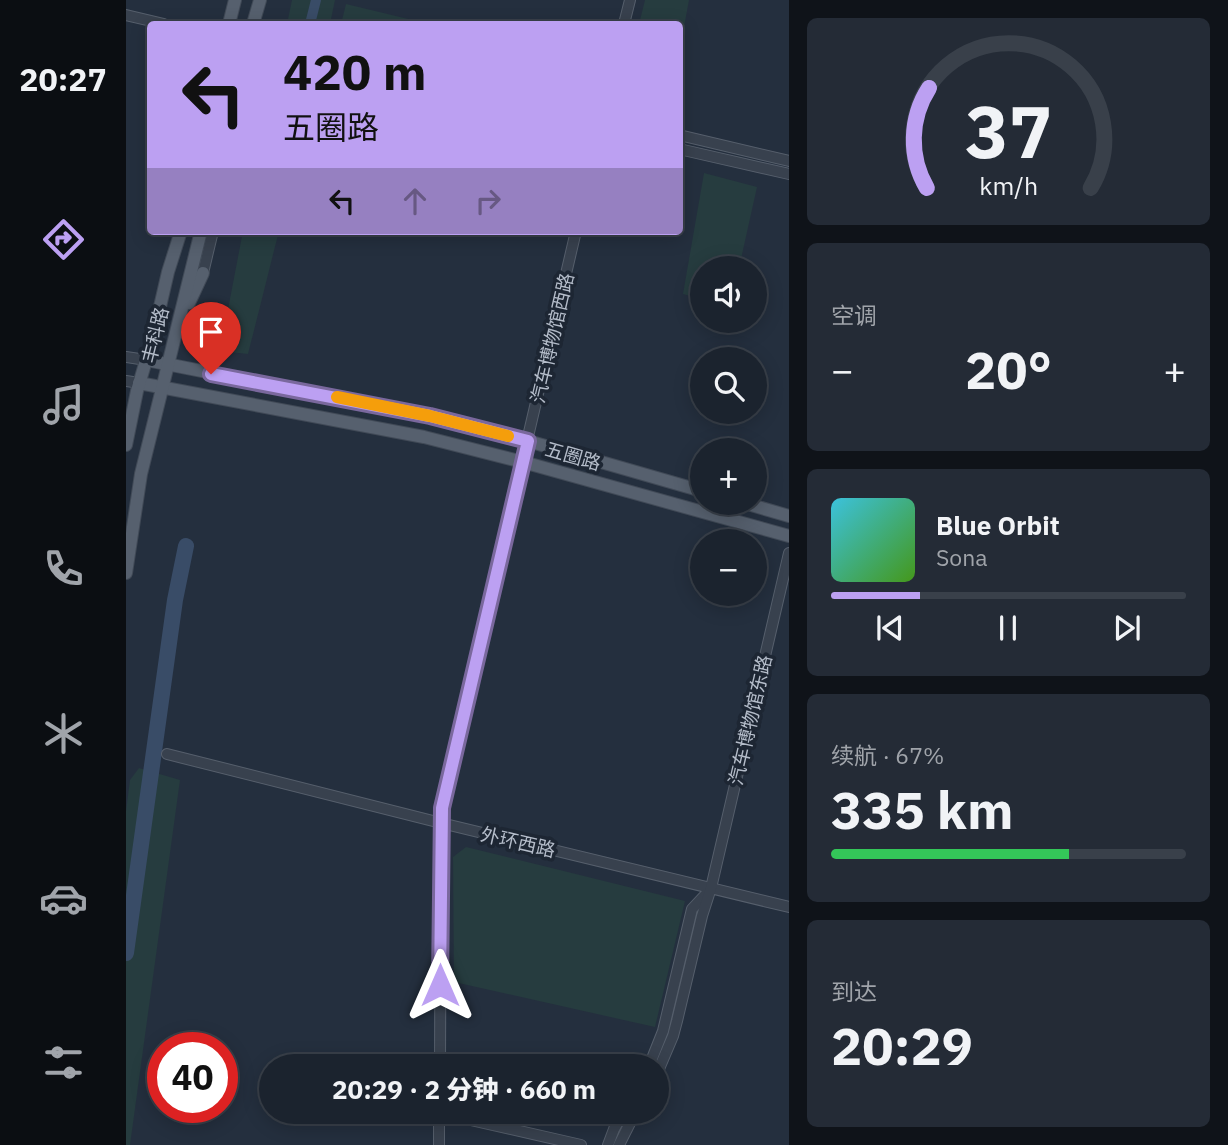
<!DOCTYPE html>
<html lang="zh">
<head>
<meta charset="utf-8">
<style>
  body { margin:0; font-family:"IBM Plex Sans","Noto Sans SC",sans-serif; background:#242b36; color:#f1f3f6; height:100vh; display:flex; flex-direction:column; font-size:26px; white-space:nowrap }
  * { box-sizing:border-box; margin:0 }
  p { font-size:23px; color:#a0a4aa }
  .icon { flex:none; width:38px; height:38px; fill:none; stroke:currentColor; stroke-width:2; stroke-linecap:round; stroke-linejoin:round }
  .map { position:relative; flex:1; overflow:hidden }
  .side { display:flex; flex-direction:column; gap:18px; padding:18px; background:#0f1319; width:439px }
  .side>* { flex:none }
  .hud { position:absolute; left:21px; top:21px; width:536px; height:214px; border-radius:7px; box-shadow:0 4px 18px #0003,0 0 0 2px #39404a; background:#bca0f2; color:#111; overflow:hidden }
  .buttons { position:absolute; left:564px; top:256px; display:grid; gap:14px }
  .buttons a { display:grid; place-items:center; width:77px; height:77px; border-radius:50%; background:#1b232e; box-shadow:0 4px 18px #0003,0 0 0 2px #39404a; font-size:35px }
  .speed { position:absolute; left:21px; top:1032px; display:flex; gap:14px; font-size:35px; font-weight:700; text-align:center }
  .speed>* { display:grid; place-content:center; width:91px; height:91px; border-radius:50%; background:#1b232e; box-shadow:0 4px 18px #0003,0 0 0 2px #39404a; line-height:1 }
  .speed .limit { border:10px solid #d22; background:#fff; color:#111 }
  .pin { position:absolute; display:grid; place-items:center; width:60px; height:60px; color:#fff; margin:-72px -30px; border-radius:50% 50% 50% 0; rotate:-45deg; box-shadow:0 0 7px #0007 }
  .pin .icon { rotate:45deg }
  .me { position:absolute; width:77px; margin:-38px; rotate:0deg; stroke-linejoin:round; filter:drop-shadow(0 0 5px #0008) }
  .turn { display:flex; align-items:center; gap:24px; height:147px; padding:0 21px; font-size:32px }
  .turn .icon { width:91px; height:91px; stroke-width:2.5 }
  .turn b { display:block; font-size:49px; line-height:60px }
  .lanes { display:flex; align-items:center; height:66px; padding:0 21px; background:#0003; justify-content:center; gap:35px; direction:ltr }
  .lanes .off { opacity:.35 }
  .big { font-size:52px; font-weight:800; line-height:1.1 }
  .side .tile { flex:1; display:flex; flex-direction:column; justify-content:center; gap:10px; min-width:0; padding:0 24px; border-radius:10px; background:#242b36 }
  .side .dial { align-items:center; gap:0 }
  .dial svg { height:182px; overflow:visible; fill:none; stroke:#39404a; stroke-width:7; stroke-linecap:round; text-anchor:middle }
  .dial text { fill:#f1f3f6; stroke:none }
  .song { display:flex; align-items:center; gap:21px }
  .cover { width:84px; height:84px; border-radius:10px; background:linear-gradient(135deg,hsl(190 70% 55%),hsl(100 70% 35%)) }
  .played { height:7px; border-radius:4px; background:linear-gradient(90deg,#bca0f2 25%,#39404a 25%) }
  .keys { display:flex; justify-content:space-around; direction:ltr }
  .heat { display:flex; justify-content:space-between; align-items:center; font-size:38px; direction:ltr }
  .charge { height:10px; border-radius:5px; background:linear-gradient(90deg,#34c759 67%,#39404a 0) }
  .trip { position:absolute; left:133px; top:1054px; width:410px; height:70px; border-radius:35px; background:#1b232e; box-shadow:0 4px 18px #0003,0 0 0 2px #39404a; font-weight:800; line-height:70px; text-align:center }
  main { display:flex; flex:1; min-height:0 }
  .tabs { display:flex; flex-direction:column; width:126px; justify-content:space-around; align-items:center; background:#0b0e12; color:#a0a4aa }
  .tabs .icon { width:49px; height:49px }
  .tabs .active { color:#bca0f2 }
  .tabs b { font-size:32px; color:#f1f3f6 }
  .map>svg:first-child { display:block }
  .green { fill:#263c3f }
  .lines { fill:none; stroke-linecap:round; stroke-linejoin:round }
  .canal { stroke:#394c67; stroke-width:10 }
  .river { stroke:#394c67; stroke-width:16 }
  .minor-casing { stroke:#565f6c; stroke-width:12 }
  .major-casing { stroke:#414a57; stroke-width:14 }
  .minor { stroke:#38414e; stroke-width:10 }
  .major { stroke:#56606e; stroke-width:12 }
  .route-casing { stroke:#7a689d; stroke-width:18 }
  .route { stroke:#bca0f2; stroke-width:12 }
  .slow { stroke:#f59e0b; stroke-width:12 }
  .labels { text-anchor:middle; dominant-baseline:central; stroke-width:7; stroke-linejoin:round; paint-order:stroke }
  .street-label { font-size:19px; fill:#b4bcc9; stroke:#1d2633 }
</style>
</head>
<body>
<main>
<nav class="tabs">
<b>20:27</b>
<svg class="icon active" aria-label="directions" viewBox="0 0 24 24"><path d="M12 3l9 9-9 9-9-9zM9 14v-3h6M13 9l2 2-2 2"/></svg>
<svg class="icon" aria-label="music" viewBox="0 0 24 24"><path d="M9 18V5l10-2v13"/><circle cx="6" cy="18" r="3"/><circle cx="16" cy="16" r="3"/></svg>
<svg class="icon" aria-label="phone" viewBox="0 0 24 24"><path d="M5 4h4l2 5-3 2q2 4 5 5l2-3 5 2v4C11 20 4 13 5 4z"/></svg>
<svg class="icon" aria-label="climate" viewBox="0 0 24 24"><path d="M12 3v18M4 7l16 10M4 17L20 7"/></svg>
<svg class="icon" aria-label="car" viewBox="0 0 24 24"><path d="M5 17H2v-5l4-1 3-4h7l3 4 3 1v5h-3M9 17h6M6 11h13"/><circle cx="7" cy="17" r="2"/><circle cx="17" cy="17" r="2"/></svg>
<svg class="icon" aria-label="filters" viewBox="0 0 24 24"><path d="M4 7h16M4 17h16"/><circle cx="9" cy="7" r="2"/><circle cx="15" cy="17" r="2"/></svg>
</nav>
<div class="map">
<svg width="663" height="1145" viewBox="0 0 663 1145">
  <rect width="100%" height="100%" fill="#242f3e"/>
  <g class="green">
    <polygon points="166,0 209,0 204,24 161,24"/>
    <polygon points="519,0 563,0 553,54 553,24 513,24"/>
    <polygon points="220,4 303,24 215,24"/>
    <polygon points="578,173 631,187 613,268 576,268 576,299 557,294"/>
    <polygon points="117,231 153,231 122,354 94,351"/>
    <polygon points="13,768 54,780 4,1145 0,1145 0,811 4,780"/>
    <polygon points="340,847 559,901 529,1027 328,982 327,857"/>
  </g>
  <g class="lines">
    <polyline class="canal" points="184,24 190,0"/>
    <polyline class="river" points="0,953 49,600 60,546"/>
    <defs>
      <g id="minor">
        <polyline points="0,15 38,24"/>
        <polyline points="498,24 504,0"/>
        <polyline points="553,135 663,161"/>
        <polyline points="553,149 663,174"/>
        <polyline points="77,273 87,231"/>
        <polyline points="0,357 20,360"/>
        <polyline points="0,381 13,383"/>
        <polyline points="41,754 315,823 663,907"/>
        <polyline points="314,1066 315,809 450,231"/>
        <polyline points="523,1066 537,1031 566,909 581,893"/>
        <polyline points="530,1076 547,1036 551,1021 576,916 585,888 663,553"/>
        <polyline points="327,1116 455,1145"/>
        <polyline points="313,1145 313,1111"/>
        <polyline points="482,1145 488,1129 498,1111"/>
        <polyline points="493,1145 510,1111"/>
      </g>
      <g id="major">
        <polyline points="103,24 109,0"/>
        <polyline points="127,24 134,0"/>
        <polyline points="63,303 77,273"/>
        <polyline points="20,360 305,416 402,441 576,491"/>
        <polyline points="13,383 298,437 397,462 663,536"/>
        <polyline points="0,445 11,391 27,337 42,272 55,231"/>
        <polyline points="615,502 663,516"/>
        <polyline points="0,573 15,474 75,231"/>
      </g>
    </defs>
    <use href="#minor" class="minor-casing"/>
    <use href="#major" class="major-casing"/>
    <use href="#minor" class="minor"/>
    <use href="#major" class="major"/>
  </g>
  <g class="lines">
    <defs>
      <polyline id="route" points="85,374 304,416 402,441 316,808 314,985"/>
    </defs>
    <use href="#route" class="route-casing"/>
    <use href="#route" class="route"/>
    <polyline class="slow" points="211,397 304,416 382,436"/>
  </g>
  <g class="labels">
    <g class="street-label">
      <text transform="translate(29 335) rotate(-76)">丰科路</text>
      <text transform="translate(426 338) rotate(-77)">汽车博物馆西路</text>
      <text transform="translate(447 456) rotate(16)">五圈路</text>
      <text transform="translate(624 720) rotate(-77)">汽车博物馆东路</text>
      <text transform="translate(392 842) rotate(13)">外环西路</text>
    </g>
  </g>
</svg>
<div class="buttons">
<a><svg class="icon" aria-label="sound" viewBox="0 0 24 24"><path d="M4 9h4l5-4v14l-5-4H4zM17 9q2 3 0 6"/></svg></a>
<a><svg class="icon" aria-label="search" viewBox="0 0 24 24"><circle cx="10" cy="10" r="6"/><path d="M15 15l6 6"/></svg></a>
<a>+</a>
<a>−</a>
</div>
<div class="speed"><div class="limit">40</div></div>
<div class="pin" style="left:85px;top:374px;background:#d93025"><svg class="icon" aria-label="arrive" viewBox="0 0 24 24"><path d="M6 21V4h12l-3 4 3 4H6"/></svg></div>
<svg class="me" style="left:314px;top:985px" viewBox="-20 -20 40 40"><path d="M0-17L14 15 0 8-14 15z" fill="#bca0f2" stroke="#fff" stroke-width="4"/></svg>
<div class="trip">20:29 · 2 分钟 · 660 m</div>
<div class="hud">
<div class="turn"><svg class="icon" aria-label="left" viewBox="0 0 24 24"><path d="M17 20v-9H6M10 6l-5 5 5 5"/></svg><div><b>420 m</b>五圈路</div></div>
<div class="lanes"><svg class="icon" aria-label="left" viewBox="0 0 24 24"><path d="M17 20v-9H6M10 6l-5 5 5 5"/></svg><svg class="icon off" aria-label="ahead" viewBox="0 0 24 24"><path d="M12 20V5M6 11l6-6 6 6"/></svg><svg class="icon off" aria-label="right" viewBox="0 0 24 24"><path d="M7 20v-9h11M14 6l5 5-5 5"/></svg></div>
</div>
</div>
<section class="side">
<div class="tile dial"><svg viewBox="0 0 100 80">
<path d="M14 69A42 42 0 1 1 86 69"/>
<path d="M14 69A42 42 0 0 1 15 25" stroke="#bca0f2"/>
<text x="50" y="56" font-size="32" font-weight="700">37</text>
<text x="50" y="72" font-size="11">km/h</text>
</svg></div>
<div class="tile"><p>空调</p>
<div class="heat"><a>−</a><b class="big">20°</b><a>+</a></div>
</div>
<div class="tile">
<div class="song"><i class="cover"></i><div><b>Blue Orbit</b><p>Sona</p></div></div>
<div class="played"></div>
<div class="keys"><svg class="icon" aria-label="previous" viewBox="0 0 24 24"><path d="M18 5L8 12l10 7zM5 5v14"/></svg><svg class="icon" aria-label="pause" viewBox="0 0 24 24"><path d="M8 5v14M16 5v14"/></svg><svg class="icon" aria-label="next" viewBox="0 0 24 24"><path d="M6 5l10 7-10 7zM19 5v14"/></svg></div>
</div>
<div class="tile"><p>续航 · 67%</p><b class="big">335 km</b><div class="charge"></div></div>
<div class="tile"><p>到达</p><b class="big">20:29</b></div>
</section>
</main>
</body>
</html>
